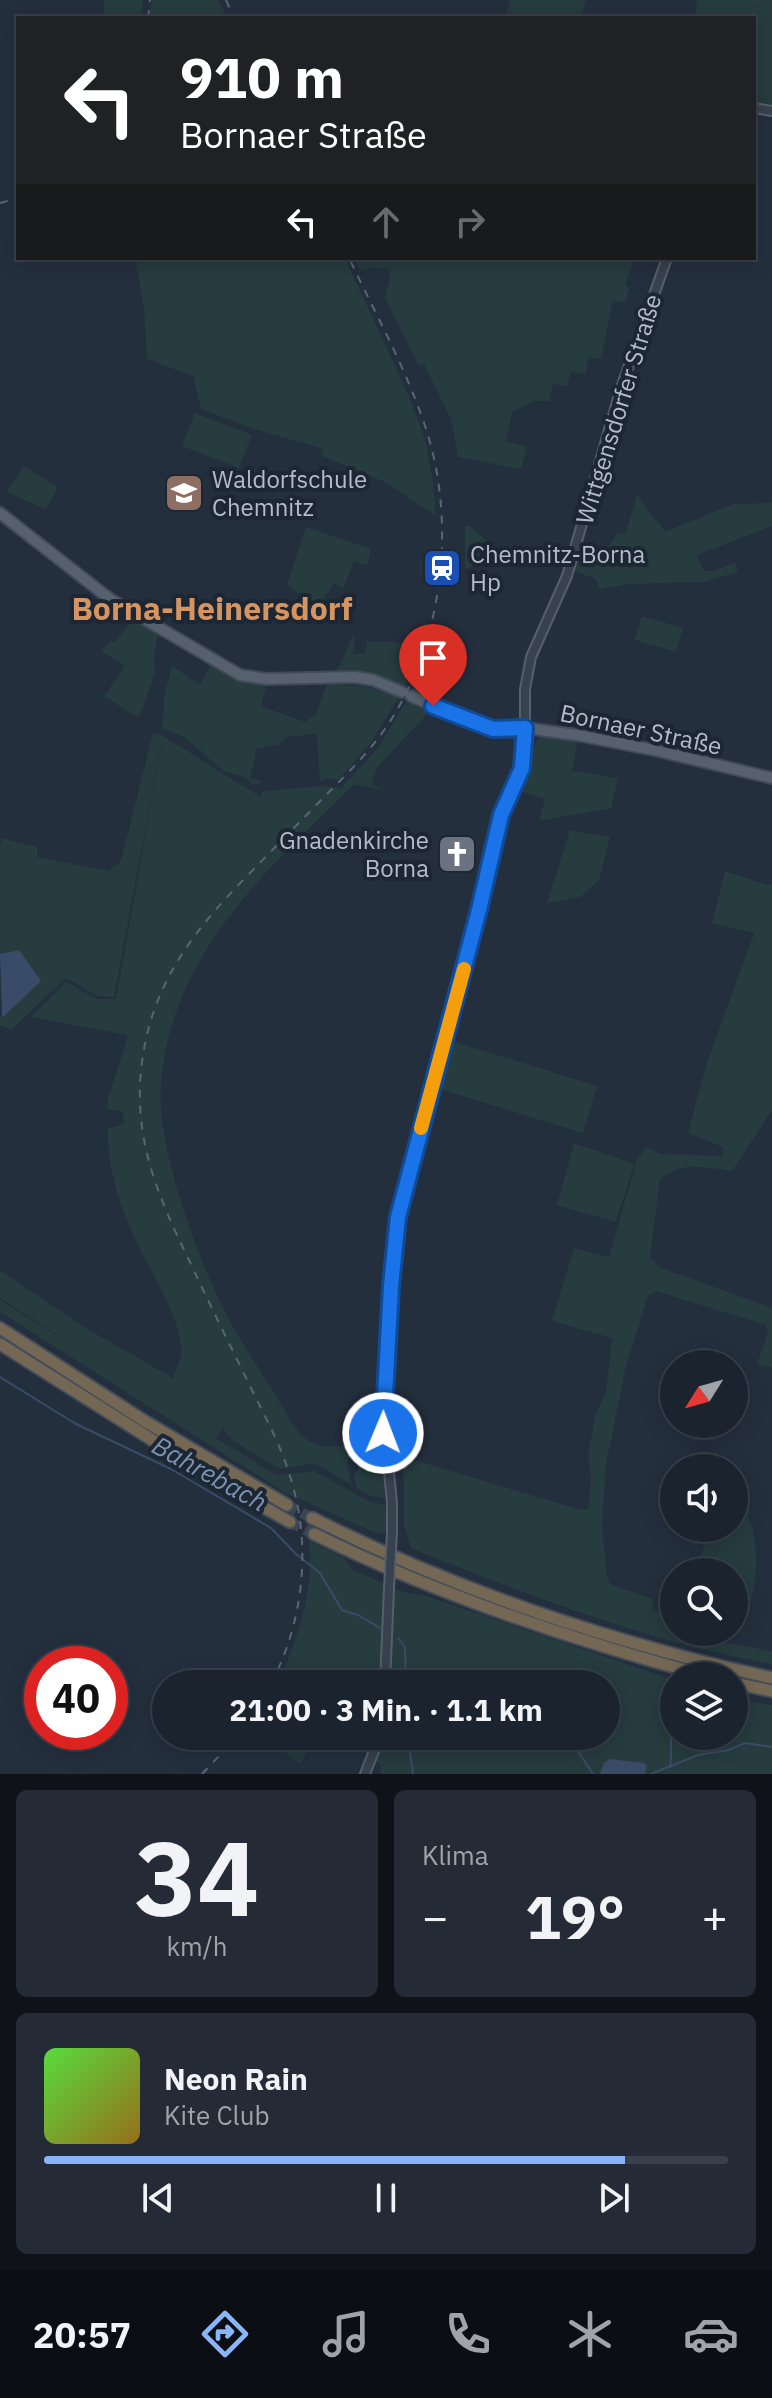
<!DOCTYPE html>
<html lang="de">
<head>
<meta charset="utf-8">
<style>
  body { margin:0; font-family:"IBM Plex Sans",sans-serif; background:#242b36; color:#f1f3f6; height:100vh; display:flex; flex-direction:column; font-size:30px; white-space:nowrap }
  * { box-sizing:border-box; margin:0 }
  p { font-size:26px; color:#a0a4aa }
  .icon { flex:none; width:44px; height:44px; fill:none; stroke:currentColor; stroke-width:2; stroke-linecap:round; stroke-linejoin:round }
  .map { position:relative; height:1774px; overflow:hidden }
  .panel { display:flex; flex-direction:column; gap:16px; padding:16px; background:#0f1319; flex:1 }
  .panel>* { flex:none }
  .guide { position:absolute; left:16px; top:16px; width:740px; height:244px; border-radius:0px; box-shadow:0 4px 20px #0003,0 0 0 2px #39404a; background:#202124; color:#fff; overflow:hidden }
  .needle { width:52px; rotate:233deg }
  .fabs { position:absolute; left:660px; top:1350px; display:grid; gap:16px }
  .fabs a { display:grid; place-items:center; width:88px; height:88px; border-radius:50%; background:#1b232e; box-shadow:0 4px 20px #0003,0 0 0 2px #39404a; font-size:40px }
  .speed { position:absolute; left:24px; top:1646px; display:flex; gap:16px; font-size:40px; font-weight:700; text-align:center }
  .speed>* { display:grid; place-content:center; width:104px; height:104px; border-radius:50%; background:#1b232e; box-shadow:0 4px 20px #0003,0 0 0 2px #39404a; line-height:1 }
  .speed .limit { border:12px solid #d22; background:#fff; color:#111 }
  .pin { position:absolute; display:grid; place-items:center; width:68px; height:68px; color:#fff; margin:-82px -34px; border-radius:50% 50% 50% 0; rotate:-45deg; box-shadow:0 0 8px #0007 }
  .pin .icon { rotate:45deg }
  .me { position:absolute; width:88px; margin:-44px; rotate:1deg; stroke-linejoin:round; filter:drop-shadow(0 0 6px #0008) }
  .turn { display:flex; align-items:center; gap:28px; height:168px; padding:0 32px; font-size:36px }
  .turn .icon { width:104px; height:104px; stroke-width:2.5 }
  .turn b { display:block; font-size:56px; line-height:68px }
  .lanes { display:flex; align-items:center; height:76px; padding:0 32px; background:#0003; justify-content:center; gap:40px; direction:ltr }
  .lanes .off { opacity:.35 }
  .big { font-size:60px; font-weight:700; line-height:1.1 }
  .panel .widget { flex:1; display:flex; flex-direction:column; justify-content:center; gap:12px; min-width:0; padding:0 28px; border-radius:12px; background:#242b36 }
  .panel .dial { align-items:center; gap:0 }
  .dial b { font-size:104px; line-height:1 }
  .song { display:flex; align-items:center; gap:24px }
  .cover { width:96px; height:96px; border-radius:12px; background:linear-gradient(135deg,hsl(110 70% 55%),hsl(40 70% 35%)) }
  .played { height:8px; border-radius:4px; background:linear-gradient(90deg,#8ab4f8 85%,#39404a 85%) }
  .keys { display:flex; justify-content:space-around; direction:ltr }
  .heat { display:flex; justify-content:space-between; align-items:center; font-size:44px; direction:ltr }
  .panel .tiles { flex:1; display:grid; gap:16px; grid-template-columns:1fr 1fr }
  .widget:last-child { grid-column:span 2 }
  .trip { position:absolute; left:152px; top:1670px; width:468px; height:80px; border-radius:40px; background:#1b232e; box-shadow:0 4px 20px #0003,0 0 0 2px #39404a; font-weight:700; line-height:80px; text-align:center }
  .dock { display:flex; height:128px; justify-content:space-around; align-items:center; background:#0b0e12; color:#a0a4aa }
  .dock .icon { width:56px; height:56px }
  .dock .on { color:#8ab4f8 }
  .dock b { font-size:36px; color:#f1f3f6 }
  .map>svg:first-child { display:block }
  .green { fill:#263c3f }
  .water { fill:#394c67 }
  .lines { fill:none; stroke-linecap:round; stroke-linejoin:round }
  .stream { stroke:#394c67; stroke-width:2 }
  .highway-tunnel { stroke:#3a4453; stroke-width:11; stroke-dasharray:11 5.5; stroke-linecap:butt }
  .minor-casing { stroke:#565f6c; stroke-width:12 }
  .major-casing { stroke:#414a57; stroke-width:14 }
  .highway-casing { stroke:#434c59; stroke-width:15 }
  .minor { stroke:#38414e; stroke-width:8 }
  .major { stroke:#56606e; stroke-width:10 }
  .highway { stroke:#746855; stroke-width:11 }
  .rail { stroke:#5a6575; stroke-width:2; stroke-dasharray:8 8; stroke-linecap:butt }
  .minor-bridge-casing { stroke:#565f6c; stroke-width:12; stroke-linecap:butt }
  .minor-bridge { stroke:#38414e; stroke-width:8 }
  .route-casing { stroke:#114b97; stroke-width:20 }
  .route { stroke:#1a73e8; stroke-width:14 }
  .slow { stroke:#f59e0b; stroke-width:14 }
  .labels { text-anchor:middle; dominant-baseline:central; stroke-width:8; stroke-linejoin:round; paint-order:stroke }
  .street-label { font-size:24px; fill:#b4bcc9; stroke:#1d2633 }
  .poi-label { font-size:24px; fill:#b4bcc9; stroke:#1d2633; text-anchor:start }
  .water-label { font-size:26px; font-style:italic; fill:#7c92b1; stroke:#1d2633 }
  .district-label { font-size:32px; font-weight:bold; fill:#d59563; stroke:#1d2633 }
</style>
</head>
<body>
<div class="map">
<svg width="772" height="1774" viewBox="0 0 772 1774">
  <rect width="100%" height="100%" fill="#242f3e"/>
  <g class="green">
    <polygon points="104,0 143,0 141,18 104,18"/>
    <polygon points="152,0 218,0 228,18 149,18"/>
    <polygon points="510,0 586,0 581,18 505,18"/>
    <polygon points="697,0 772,0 772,105 754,101 754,18 695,18"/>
    <polygon points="135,258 345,258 408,394 425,439 433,482 436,516 387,483 323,456 323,449 255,429 201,409 193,376 147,359 144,308"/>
    <polygon points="354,258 634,258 625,286 629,287 625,302 613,301 601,359 589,357 585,374 571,371 567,386 553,384 549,401 534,401 513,411 506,441 527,447 521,469 458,457 451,419 424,364 419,366 385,298 390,277 389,269 372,268 361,271"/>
    <polygon points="195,413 252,435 239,468 182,446"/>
    <polygon points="24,466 58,487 46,509 6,492"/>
    <polygon points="637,495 665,532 733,504 772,503 772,526 697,555 704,571 713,571 735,563 738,572 704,582 630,584 599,589 596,579 574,571 579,558 602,566 606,550 617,534 626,532"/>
    <polygon points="465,526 469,526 508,558 493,559 465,569"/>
    <polygon points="306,527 371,549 367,565 354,561 343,589 334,583 318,608 287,585"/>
    <polygon points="642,616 683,628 676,652 635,640"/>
    <polygon points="133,620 158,632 154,659 155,673 140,715 136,717 104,696 125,666 101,651 111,641 114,643"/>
    <polygon points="352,637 355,638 353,654 365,654 367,641 423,643 403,690 331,676 341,664"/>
    <polygon points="442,641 435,706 411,693 429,642"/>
    <path d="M212,663C231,676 245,681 267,684L261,706L305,722L316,714L327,684L367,687L380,691L385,688L401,694L370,744L338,780L328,778L320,781L317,734L286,737L278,745L257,748L250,778L261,781L259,784H252L245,777L225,772L184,737L162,728L165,691L172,666L200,685Z"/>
    <path d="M409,697L434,707L377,767L372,784L387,791L354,784C275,863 192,933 166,1048C161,1070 159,1098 162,1121C170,1179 200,1264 227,1316C241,1343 259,1368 275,1394C285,1409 295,1434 311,1442C324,1449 340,1447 353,1444L347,1464L352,1485L314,1463L280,1469L233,1441L223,1428L216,1438L276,1475L314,1471L370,1502L387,1505L388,1531L378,1534L284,1492L0,1312V1300L94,1359L0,1298V1270L84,1327L173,1378C176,1371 179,1362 181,1355C185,1324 149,1269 136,1241C120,1207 107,1167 108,1129L124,1124L123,1112L107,1109L108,1100L128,1035L31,1017L66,982L97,999H116L162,741L114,997L97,996L66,978L11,1030L0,1025V1015L2,1017L19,950L0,954V847L2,838L36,847L38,849L37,857L108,871L121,861L153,733L163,736L261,797L263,791L323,786L341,788L379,747Z"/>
    <polygon points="540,736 578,740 572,771 618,778 611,808 539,821 545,799 520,791 534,746"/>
    <polygon points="570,830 610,837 599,880 580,897 547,903"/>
    <path d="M725,871L768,885L772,884V1110L732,1171C707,1168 680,1160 660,1180L650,1256L659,1267L772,1308V1368L757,1364L768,1332L766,1325L656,1291L648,1296L626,1366L606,1464L602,1524L607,1577L610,1584L653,1599V1609L674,1621V1632C693,1632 702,1639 719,1642C737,1645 754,1647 772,1652V1664C648,1642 527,1595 411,1548L404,1525V1477L394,1454L581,1510L588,1509L591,1478L588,1454L596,1413L606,1393L612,1338L552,1321L574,1248L609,1257L637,1159L647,1147L661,1154L723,1156V1147L688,1133L706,1066L754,933L712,923Z"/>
    <polygon points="449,1040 597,1086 583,1133 440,1089"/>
    <polygon points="574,1143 634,1164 616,1222 557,1205"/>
    <polygon points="370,1441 380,1449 385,1498 371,1496 357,1488 354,1476 360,1466 360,1446"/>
    <path d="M748,1500C751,1508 748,1511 749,1518C749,1522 752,1526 753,1530C759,1562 756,1586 747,1617L739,1615L734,1572H693L710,1534L724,1528H734V1517Z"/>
    <path d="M309,1541L344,1558L353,1570L403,1592L426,1596L674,1680V1736H734V1699L772,1705V1774H381V1765L344,1736H606V1684H278C298,1635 314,1595 309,1541Z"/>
    <polygon points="264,1736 315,1736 300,1764"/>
  </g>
  <g class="water">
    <polygon points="19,950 41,981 2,1018 0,954"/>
    <polygon points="610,1759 643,1763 647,1766 645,1774 600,1774 604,1763"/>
  </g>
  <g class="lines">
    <g class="stream">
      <polyline points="0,1377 76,1424 171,1469 271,1528 296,1554 320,1573 342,1610 358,1615 380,1628"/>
      <polyline points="398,1638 405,1647 406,1684"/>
      <polyline points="406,1671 433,1684"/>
      <polyline points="568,1736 593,1774"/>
      <path d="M670,1767C674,1740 667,1712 670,1684"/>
      <polyline points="413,1774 410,1753 415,1744 414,1736"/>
      <polyline points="651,1774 698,1755 729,1750 745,1743 772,1747"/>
    </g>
    <g class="highway-tunnel">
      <polyline points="287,1505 312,1518"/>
      <polyline points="290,1522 314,1534"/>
    </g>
    <defs>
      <g id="minor">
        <polyline points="754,108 772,111"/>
        <polyline points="392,1532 392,1503 383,1412 398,1217 479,910 501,815 522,768 525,745 525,689 531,657 567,576 621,388 667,258"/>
        <polyline points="385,1684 389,1588"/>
        <polyline points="365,1774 380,1736"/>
      </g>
      <g id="major">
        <polyline points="0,513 110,599 240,675 267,679 355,677 373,680 402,692"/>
        <polyline points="411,696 493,729 525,728 577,735 654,750 772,778"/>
      </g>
      <g id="highway">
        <polyline points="0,1328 146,1422 287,1505"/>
        <polyline points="0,1344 211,1477 290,1522"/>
        <path d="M312,1518C457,1591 613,1643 772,1678"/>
        <path d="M314,1534C440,1596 572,1640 707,1676"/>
        <polyline points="734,1683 772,1691"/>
      </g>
    </defs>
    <use href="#minor" class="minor-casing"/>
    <use href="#major" class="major-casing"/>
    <use href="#highway" class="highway-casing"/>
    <use href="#minor" class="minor"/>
    <use href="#major" class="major"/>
    <use href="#highway" class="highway"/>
    <g class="rail">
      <polyline points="226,0 234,18"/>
      <polyline points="148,18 150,0"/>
      <polyline points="0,203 18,198"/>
      <path d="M271,1684C304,1620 312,1545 290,1476C280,1443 263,1413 248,1382C228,1341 208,1301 189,1260C159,1199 134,1141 141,1071C149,987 192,932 249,874C275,847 301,821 327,794C347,774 368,753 385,729C442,646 457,528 427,432C408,372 376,315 349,258"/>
      <polyline points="202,1774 238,1736"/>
    </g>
    <defs>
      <polyline id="minor-bridge" points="389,1588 392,1532"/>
    </defs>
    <use href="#minor-bridge" class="minor-bridge-casing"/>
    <use href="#minor-bridge" class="minor-bridge"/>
  </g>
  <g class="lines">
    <defs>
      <polyline id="route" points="383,1433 391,1286 398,1217 479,910 501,815 522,768 525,728 493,729 433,706"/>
    </defs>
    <use href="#route" class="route-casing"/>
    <use href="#route" class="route"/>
    <polyline class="slow" points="421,1128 464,969"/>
  </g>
  <defs>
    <symbol id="school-square" viewBox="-11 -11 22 22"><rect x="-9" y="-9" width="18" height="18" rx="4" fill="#8d6e63" stroke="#1d2633"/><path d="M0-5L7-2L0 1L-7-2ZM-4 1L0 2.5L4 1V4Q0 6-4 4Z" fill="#fff"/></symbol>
    <symbol id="station-square" viewBox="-11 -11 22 22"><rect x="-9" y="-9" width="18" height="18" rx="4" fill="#1a4fb4" stroke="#1d2633"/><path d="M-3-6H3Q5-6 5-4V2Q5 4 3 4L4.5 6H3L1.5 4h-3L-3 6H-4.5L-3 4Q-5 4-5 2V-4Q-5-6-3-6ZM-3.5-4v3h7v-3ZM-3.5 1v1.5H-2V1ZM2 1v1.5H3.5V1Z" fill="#fff"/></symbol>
    <symbol id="church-square" viewBox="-11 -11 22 22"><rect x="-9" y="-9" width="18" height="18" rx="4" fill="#6b7280" stroke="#1d2633"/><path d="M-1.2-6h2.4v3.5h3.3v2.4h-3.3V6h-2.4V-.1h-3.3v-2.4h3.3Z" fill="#fff"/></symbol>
  </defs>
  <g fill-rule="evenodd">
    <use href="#school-square" x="162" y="471" width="44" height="44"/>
    <use href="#station-square" x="420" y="546" width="44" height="44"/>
    <use href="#church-square" x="435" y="832" width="44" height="44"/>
  </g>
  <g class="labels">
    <g class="street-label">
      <text transform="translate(618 409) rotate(-73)">Wittgensdorfer Straße</text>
      <text transform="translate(641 729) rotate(12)">Bornaer Straße</text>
    </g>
    <g class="poi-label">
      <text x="212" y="479">Waldorfschule<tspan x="212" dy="28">Chemnitz</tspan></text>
      <text x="470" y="554">Chemnitz-Borna<tspan x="470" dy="28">Hp</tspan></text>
      <text x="429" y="840" text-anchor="end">Gnadenkirche<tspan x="429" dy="28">Borna</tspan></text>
    </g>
    <g class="water-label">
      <text transform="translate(210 1473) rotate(29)">Bahrebach</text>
    </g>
    <g class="district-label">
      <text x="212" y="608">Borna-Heinersdorf</text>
    </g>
  </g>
</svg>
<div class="fabs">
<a><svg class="needle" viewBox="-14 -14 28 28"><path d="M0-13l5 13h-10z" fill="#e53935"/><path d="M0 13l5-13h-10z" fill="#a0a4aa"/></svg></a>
<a><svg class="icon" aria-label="sound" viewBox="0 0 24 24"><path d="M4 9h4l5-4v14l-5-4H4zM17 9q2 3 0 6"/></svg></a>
<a><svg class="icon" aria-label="search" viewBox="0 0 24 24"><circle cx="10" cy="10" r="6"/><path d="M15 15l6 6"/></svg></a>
<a><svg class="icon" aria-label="layers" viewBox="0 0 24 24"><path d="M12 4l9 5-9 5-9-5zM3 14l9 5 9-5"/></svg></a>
</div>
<div class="speed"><div class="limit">40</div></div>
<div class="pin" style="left:433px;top:706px;background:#d93025"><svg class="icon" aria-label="arrive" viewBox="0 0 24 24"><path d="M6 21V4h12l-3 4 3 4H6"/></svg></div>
<svg class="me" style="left:383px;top:1433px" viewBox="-20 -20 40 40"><circle r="17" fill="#1a73e8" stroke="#fff" stroke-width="3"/><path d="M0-11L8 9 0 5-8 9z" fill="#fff"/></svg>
<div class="trip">21:00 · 3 Min. · 1.1 km</div>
<div class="guide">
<div class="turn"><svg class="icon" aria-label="left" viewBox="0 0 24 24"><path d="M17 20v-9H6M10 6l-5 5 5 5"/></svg><div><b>910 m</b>Bornaer Straße</div></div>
<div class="lanes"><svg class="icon" aria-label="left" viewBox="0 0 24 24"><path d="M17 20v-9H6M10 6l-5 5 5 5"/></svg><svg class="icon off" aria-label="ahead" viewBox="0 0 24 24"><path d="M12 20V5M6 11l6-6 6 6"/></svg><svg class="icon off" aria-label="right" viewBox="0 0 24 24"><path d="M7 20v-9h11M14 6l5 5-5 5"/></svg></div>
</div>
</div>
<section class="panel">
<div class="tiles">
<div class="widget dial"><b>34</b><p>km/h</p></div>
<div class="widget"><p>Klima</p>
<div class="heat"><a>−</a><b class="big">19°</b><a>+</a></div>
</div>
<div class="widget">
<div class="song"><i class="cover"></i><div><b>Neon Rain</b><p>Kite Club</p></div></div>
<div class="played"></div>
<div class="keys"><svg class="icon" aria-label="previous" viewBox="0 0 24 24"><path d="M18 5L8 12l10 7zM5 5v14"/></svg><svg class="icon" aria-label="pause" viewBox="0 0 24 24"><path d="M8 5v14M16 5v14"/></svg><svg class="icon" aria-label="next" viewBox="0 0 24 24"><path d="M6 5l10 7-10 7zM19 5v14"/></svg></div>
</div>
</div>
</section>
<nav class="dock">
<b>20:57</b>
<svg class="icon on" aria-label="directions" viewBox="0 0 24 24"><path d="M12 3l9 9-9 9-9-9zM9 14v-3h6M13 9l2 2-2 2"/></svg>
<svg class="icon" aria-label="music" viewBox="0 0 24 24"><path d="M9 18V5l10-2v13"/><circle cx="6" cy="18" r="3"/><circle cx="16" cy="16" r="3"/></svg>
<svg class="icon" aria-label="phone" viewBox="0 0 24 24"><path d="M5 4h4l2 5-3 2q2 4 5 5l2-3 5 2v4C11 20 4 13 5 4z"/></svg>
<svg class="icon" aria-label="climate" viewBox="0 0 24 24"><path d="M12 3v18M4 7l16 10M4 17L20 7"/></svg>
<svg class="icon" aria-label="car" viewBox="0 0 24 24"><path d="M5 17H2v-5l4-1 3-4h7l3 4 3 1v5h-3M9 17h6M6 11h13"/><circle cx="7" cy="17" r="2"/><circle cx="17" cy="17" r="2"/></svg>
</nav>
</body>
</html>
